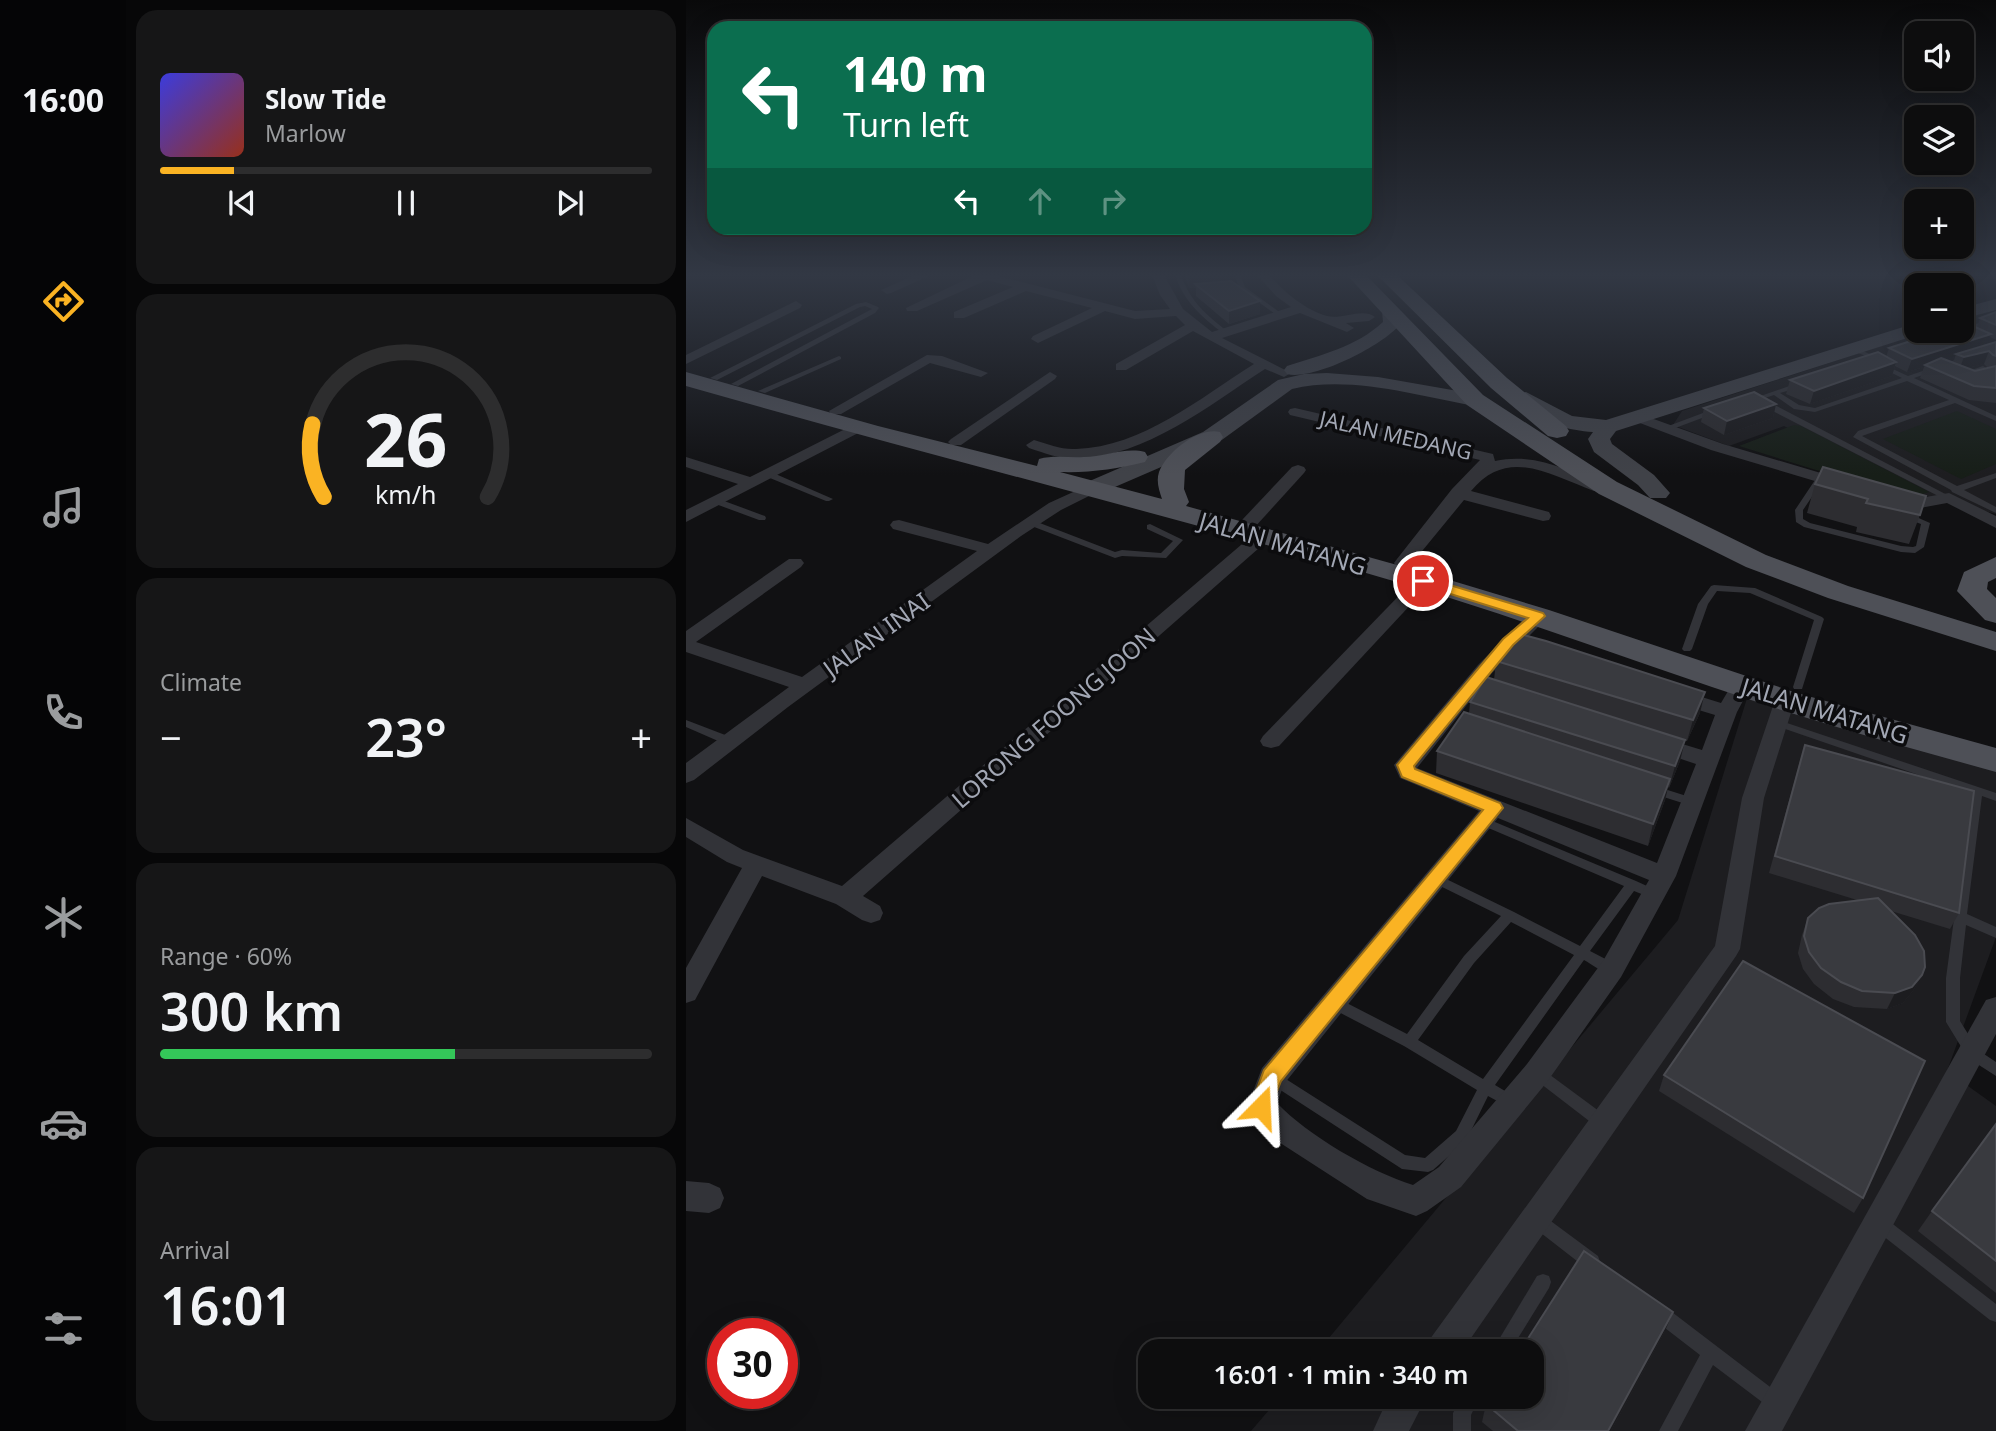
<!DOCTYPE html>
<html lang="en">
<head>
<meta charset="utf-8">
<style>
  body { margin:0; font-family:"Noto Sans",sans-serif; background:#161617; color:#f1f3f6; height:100vh; display:flex; flex-direction:column; font-size:26px; white-space:nowrap }
  * { box-sizing:border-box; margin:0 }
  p { font-size:23px; color:#9a9c9e }
  .icon { flex:none; width:38px; height:38px; fill:none; stroke:currentColor; stroke-width:2; stroke-linecap:round; stroke-linejoin:round }
  .map { position:relative; flex:1; overflow:hidden }
  .panel { display:flex; flex-direction:column; gap:10px; padding:10px; background:#070708; width:560px }
  .panel>* { flex:none }
  .guide { position:absolute; left:21px; top:21px; width:665px; height:214px; border-radius:21px; box-shadow:0 7px 28px #0002,0 0 0 2px #2d2d2e; background:#0b6e4f; color:#fff; overflow:hidden }
  .controls { position:absolute; left:1218px; top:21px; display:grid; gap:14px }
  .controls a { display:grid; place-items:center; width:70px; height:70px; border-radius:14px; background:#0d0d0e; box-shadow:0 7px 28px #0002,0 0 0 2px #2d2d2e; font-size:35px }
  .speed { position:absolute; left:21px; top:1318px; display:flex; gap:14px; font-size:35px; font-weight:700; text-align:center }
  .speed>* { display:grid; place-content:center; width:91px; height:91px; border-radius:50%; background:#0d0d0e; box-shadow:0 7px 28px #0002,0 0 0 2px #2d2d2e; line-height:1 }
  .speed .limit { border:10px solid #d22; background:#fff; color:#111 }
  .pin { position:absolute; display:grid; place-items:center; width:60px; height:60px; color:#fff; margin:-30px; border:4px solid #fff; border-radius:50%; box-shadow:0 2px 7px #0007 }
  .me { position:absolute; width:77px; margin:-38px; rotate:21deg; stroke-linejoin:round; filter:drop-shadow(0 0 5px #0008) }
  .turn { display:flex; align-items:center; gap:24px; height:147px; padding:0 21px; font-size:32px }
  .turn .icon { width:91px; height:91px; stroke-width:2.5 }
  .turn b { display:block; font-size:49px; line-height:60px }
  .lanes { display:flex; align-items:center; height:66px; padding:0 21px; background:#0003; justify-content:center; gap:35px; direction:ltr }
  .lanes .off { opacity:.35 }
  .big { font-size:52px; font-weight:600; line-height:1.1 }
  .panel .tile { flex:1; display:flex; flex-direction:column; justify-content:center; gap:10px; min-width:0; padding:0 24px; border-radius:21px; background:#161617 }
  .panel .dial { align-items:center; gap:0 }
  .dial svg { height:182px; overflow:visible; fill:none; stroke:#2d2d2e; stroke-width:7; stroke-linecap:round; text-anchor:middle }
  .dial text { fill:#f1f3f6; stroke:none }
  .song { display:flex; align-items:center; gap:21px }
  .cover { width:84px; height:84px; border-radius:10px; background:linear-gradient(135deg,hsl(240 70% 55%),hsl(10 70% 35%)) }
  .played { height:7px; border-radius:4px; background:linear-gradient(90deg,#fab323 15%,#2d2d2e 15%) }
  .keys { display:flex; justify-content:space-around; direction:ltr }
  .heat { display:flex; justify-content:space-between; align-items:center; font-size:38px; direction:ltr }
  .charge { height:10px; border-radius:5px; background:linear-gradient(90deg,#34c759 60%,#2d2d2e 0) }
  .trip { position:absolute; left:452px; top:1339px; width:406px; height:70px; border-radius:21px; background:#0d0d0e; box-shadow:0 7px 28px #0002,0 0 0 2px #2d2d2e; font-weight:600; line-height:70px; text-align:center }
  main { display:flex; flex:1; min-height:0 }
  .menu { display:flex; flex-direction:column; width:126px; justify-content:space-around; align-items:center; background:#050506; color:#9a9c9e }
  .menu .icon { width:49px; height:49px }
  .menu .current { color:#fab323 }
  .menu b { font-size:32px; color:#f1f3f6 }
  .map>svg:first-child { display:block }
  .built { fill:#1d1d20 }
  .green { fill:#171e18 }
  .lines { fill:none; stroke-linecap:round; stroke-linejoin:round }
  .lane { fill:#323338; fill-rule:evenodd }
  .street { fill:#323338; fill-rule:evenodd }
  .secondary { fill:#404248; fill-rule:evenodd }
  .primary { fill:#4e5057; fill-rule:evenodd }
  .wall { fill:#2d2d31; fill-rule:evenodd }
  .shaded-wall { fill:#1c1c1f }
  .building { fill:#393a3f; stroke:#4a4b51; stroke-width:2 }
  .route { fill:#fab323; stroke:#a27417; stroke-width:2 }
  .labels { text-anchor:middle; dominant-baseline:central; stroke-width:7; stroke-linejoin:round; paint-order:stroke }
  .far-street-label { font-size:21px; fill:#a2a7b4; stroke:#0c0c0e }
  .street-label { font-size:24px; fill:#a2a7b4; stroke:#0c0c0e }
</style>
</head>
<body>
<main>
<nav class="menu">
<b>16:00</b>
<svg class="icon current" aria-label="directions" viewBox="0 0 24 24"><path d="M12 3l9 9-9 9-9-9zM9 14v-3h6M13 9l2 2-2 2"/></svg>
<svg class="icon" aria-label="music" viewBox="0 0 24 24"><path d="M9 18V5l10-2v13"/><circle cx="6" cy="18" r="3"/><circle cx="16" cy="16" r="3"/></svg>
<svg class="icon" aria-label="phone" viewBox="0 0 24 24"><path d="M5 4h4l2 5-3 2q2 4 5 5l2-3 5 2v4C11 20 4 13 5 4z"/></svg>
<svg class="icon" aria-label="climate" viewBox="0 0 24 24"><path d="M12 3v18M4 7l16 10M4 17L20 7"/></svg>
<svg class="icon" aria-label="car" viewBox="0 0 24 24"><path d="M5 17H2v-5l4-1 3-4h7l3 4 3 1v5h-3M9 17h6M6 11h13"/><circle cx="7" cy="17" r="2"/><circle cx="17" cy="17" r="2"/></svg>
<svg class="icon" aria-label="filters" viewBox="0 0 24 24"><path d="M4 7h16M4 17h16"/><circle cx="9" cy="7" r="2"/><circle cx="15" cy="17" r="2"/></svg>
</nav>
<section class="panel">
<div class="tile">
<div class="song"><i class="cover"></i><div><b>Slow Tide</b><p>Marlow</p></div></div>
<div class="played"></div>
<div class="keys"><svg class="icon" aria-label="previous" viewBox="0 0 24 24"><path d="M18 5L8 12l10 7zM5 5v14"/></svg><svg class="icon" aria-label="pause" viewBox="0 0 24 24"><path d="M8 5v14M16 5v14"/></svg><svg class="icon" aria-label="next" viewBox="0 0 24 24"><path d="M6 5l10 7-10 7zM19 5v14"/></svg></div>
</div>
<div class="tile dial"><svg viewBox="0 0 100 80">
<path d="M14 69A42 42 0 1 1 86 69"/>
<path d="M14 69A42 42 0 0 1 9 37" stroke="#fab323"/>
<text x="50" y="56" font-size="32" font-weight="700">26</text>
<text x="50" y="72" font-size="11">km/h</text>
</svg></div>
<div class="tile"><p>Climate</p>
<div class="heat"><a>−</a><b class="big">23°</b><a>+</a></div>
</div>
<div class="tile"><p>Range · 60%</p><b class="big">300 km</b><div class="charge"></div></div>
<div class="tile"><p>Arrival</p><b class="big">16:01</b></div>
</section>
<div class="map">
<svg width="1310" height="1431" viewBox="0 0 1310 1431">
  <rect width="100%" height="100%" fill="#111113"/>
  <g class="built">
    <polygon points="1310,308 1310,514 1227,493 1098,426 1043,446 987,425 996,411 1241,331 1276,331 1276,320"/>
    <polygon points="1062,695 1310,769 1310,937 1261,1071 1310,1106 1310,1431 565,1431 594,1397 845,1396 845,1351 632,1351 992,920"/>
  </g>
  <g class="green">
    <polygon points="1271,411 1310,429 1310,464 1275,479 1197,439"/>
    <polygon points="1108,425 1115,426 1243,492 1231,496 1130,470 1053,446"/>
  </g>
  <g class="lines">
    <g class="lane">
      <path d="M489,275H495C505,303 520,314 542,332V334H538C516,317 498,302 489,275Z"/>
      <polygon points="548,275 554,275 559,287 596,314 596,316 592,316 554,289"/>
      <polygon points="180,302 192,307 193,308 189,313 52,386 45,384 186,309 179,306 174,307 31,380 24,378 170,304"/>
      <polygon points="1310,318 1310,322 1276,332 1273,331 1276,331 1276,328"/>
      <polygon points="1167,347 1191,357 1198,365 1222,376 1278,357 1282,357 1282,359 1228,378 1310,416 1310,421 1269,403 1176,436 1271,486 1310,473 1310,478 1278,490 1310,507 1310,513 1266,492 1265,490 1167,437 1172,431 1263,400 1221,381 1129,412 1108,409 1088,395 1064,403 1060,401 1115,382 1118,382 1118,386 1094,393 1113,405 1129,408 1216,378 1194,367 1187,359 1165,350 1165,348"/>
      <polygon points="153,356 155,357 155,359 79,393 72,391"/>
      <polygon points="1297,366 1300,368 1299,369 1275,377 1271,375"/>
      <polygon points="1073,400 1079,400 1267,498 1263,500 1260,500 1073,404"/>
      <polygon points="1025,410 1032,412 984,430 977,428"/>
      <polygon points="79,472 85,472 147,499 143,501 140,501 79,476"/>
      <polygon points="1131,477 1137,477 1138,479 1117,510 1117,519 1124,523 1215,546 1227,547 1230,546 1235,524 1216,517 1215,515 1219,512 1244,523 1238,547 1229,553 1215,552 1118,527 1110,522 1109,510"/>
      <polygon points="30,498 79,516 80,518 79,520 73,520 27,503 26,501"/>
      <polygon points="346,520 429,552 436,550 475,553 487,541 461,529 461,525 464,524 497,540 480,558 436,556 429,558 343,525 343,521"/>
      <polygon points="1028,585 1069,588 1136,617 1138,619 1116,689 1108,689 1107,687 1128,620 1064,593 1031,591 1022,604 1006,649 1004,651 998,651 996,649 1012,604 1025,586"/>
      <polygon points="0,720 47,738 48,741 47,744 39,744 0,727"/>
      <polygon points="1092,720 1310,793 1310,801 1296,796 1281,914 1310,927 1310,938 1280,925 1274,978 1274,1021 1292,1050 1310,1062 1310,1076 1282,1058 1260,1022 1260,978 1285,793 1088,725 1087,723 1088,721"/>
      <polygon points="969,786 1010,799 1012,802 1010,805 1006,806 965,793 963,790 965,787"/>
      <path d="M797,817L950,881L972,891L974,894L972,897L968,899L948,891L904,951L931,965L933,969L931,973C920,976 907,965 898,960L809,1085L829,1097L831,1102L829,1107L824,1108L802,1096L780,1141L747,1170L742,1172L716,1169L582,1082L580,1078L582,1074L587,1072L592,1074L719,1155L739,1158L770,1131L791,1090L718,1046L643,1007L641,1003L643,999L648,997L653,999L721,1034L778,956L815,916L746,882L744,879L746,876L750,874L754,876L828,912L894,946L938,886L793,824L791,821L793,818ZM825,922L888,955L797,1079L732,1040L788,963Z"/>
      <polygon points="851,1067 856,1069 921,1117 923,1122 921,1127 916,1129 911,1127 846,1077 844,1073 846,1069"/>
      <polygon points="852,1213 858,1216 912,1256 914,1262 912,1268 906,1270 900,1268 846,1226 844,1221 846,1216"/>
      <polygon points="1193,1215 1199,1218 1310,1304 1310,1322 1304,1320 1187,1228 1185,1223 1187,1218"/>
      <polygon points="857,1274 863,1276 865,1282 863,1288 824,1351 806,1351 851,1276"/>
      <polygon points="972,1304 978,1306 1096,1396 1099,1402 1096,1408 1090,1411 1084,1408 1027,1365 992,1431 973,1431 1014,1355 966,1318 964,1312 966,1306"/>
      <polygon points="776,1396 794,1396 785,1415 785,1431 767,1431 767,1413"/>
    </g>
    <g class="street">
      <polygon points="229,275 245,275 205,293 201,294 195,290"/>
      <path d="M289,275H308L449,311L484,309L474,295L466,275H478L497,309L526,332L605,307L590,296L571,275H583C598,292 619,310 641,316C656,320 677,307 689,317L683,321L660,323L668,328L661,332L614,313L536,338L605,373L598,377L579,369C522,406 461,456 390,459C374,459 358,453 343,448L340,445L348,440C362,444 376,450 390,449C456,447 514,398 568,364L507,331L440,370H430V364L499,325L490,316L449,319L419,311L352,343L345,339L347,336L406,308L340,291L278,318H268V312L327,287L301,280L231,311H221L220,308Z"/>
      <polygon points="110,301 116,305 114,308 0,364 0,355"/>
      <polygon points="241,355 256,356 302,373 295,377 244,363 155,414 145,414 143,411"/>
      <polygon points="364,372 371,376 369,379 275,445 265,445 262,442 265,439"/>
      <path d="M609,408L807,454L809,461C850,452 882,471 920,485L922,488L920,491H908C864,475 822,446 785,491L863,512L865,516L863,520L857,521L778,500L723,567H711L708,563L711,559L766,489L794,460L604,415L602,412L604,409Z"/>
      <polygon points="951,413 1037,444 1165,482 1167,485 1159,490 1025,450 946,420 944,417"/>
      <polygon points="171,423 176,425 179,428 176,431 0,522 0,510 52,484 0,467 0,457 64,477"/>
      <polygon points="612,465 618,467 620,470 618,473 568,528 556,528 553,524 556,520 606,467"/>
      <polygon points="407,483 415,488 413,491 375,510 335,536 102,707 8,780 0,783 0,763 103,687 0,652 0,631 103,559 115,559 118,563 115,567 10,642 116,677 291,551 207,529 204,525 207,521 213,520 302,544 363,503"/>
      <polygon points="1210,492 1234,498 1263,493 1310,516 1310,528 1261,503 1234,508 1204,501 1202,497"/>
      <polygon points="575,532 581,533 584,537 581,541 177,896 194,906 197,913 194,920 185,923 176,920 150,904 76,876 9,1000 0,1003 0,968 56,868 41,862 0,837 0,818 57,850 156,886 569,533"/>
      <polygon points="737,576 743,577 746,581 743,585 593,746 585,748 577,746 574,741 577,736 731,577"/>
      <path d="M852,610L861,616L859,620L806,673L731,768L971,863L1010,764L962,748L959,743L962,738L970,736L1016,750L1029,715L983,701L980,696L983,691L990,689L1035,703L1048,681H1062L1065,686L1051,712L990,876L935,977L861,1082L775,1187L741,1211L730,1216L681,1199L585,1137L565,1116L561,1107L576,1068L793,811L714,778L708,765L792,665L845,612ZM812,818L963,880L917,961L841,1064L753,1167L727,1185C685,1172 621,1135 591,1103L598,1084Z"/>
      <polygon points="1099,693 1106,695 1109,700 1078,798 1054,949 1050,956 776,1351 739,1351 744,1339 1029,946 1056,798 1089,700 1092,695"/>
      <polygon points="1310,997 1310,1034 1096,1431 1059,1431 1300,1000"/>
      <polygon points="0,1181 23,1183 34,1188 38,1198 34,1208 23,1213 0,1211"/>
      <polygon points="703,1396 741,1396 723,1431 687,1431"/>
    </g>
    <g class="secondary">
      <polygon points="1310,299 1310,310 1276,319 1276,308"/>
      <path d="M705,306L714,311L715,323C699,345 627,381 601,374L598,370L601,366C635,355 670,347 697,322L696,311Z"/>
      <path d="M1230,323V331H1238L1237,333L930,431L924,439L926,444L968,475L984,493L980,498H964L952,485L908,452L902,439L907,432C880,430 846,421 830,398L833,394L840,392L886,416L920,420Z"/>
      <path d="M641,373L692,377L789,394L796,396L799,400L796,404L789,406C731,396 665,375 606,389L533,442L415,493H399L395,488L399,483L517,432L592,380L618,374Z"/>
    </g>
    <g class="primary">
      <polygon points="661,275 680,275 797,395 931,482 1080,555 1162,586 1310,632 1310,651 1142,598 1060,567 913,494 781,405"/>
      <polygon points="691,275 711,275 821,378 880,426 883,431 880,436 871,438 862,436 805,388"/>
      <path d="M0,372L192,426L351,466L353,459C368,455 383,458 398,457C418,457 439,447 459,452L462,457L459,462C431,469 403,473 374,472L476,499C473,490 470,481 473,472C481,452 512,427 534,432L537,437L534,442L499,470L498,489L503,502L500,506L747,575L863,610L1111,693L1310,748V772C1235,751 1160,731 1086,707C966,668 848,623 728,587C486,516 242,455 0,386Z"/>
      <polygon points="1310,557 1310,578 1302,582 1301,589 1310,598 1310,623 1299,620 1271,591 1278,572"/>
    </g>
  </g>
  <g class="wall">
    <polygon points="499,275 535,275 535,282 574,301 574,314 543,324 510,296 510,288 503,288"/>
    <path d="M1310,312V340L1304,337L1301,344L1310,342V403L1283,400L1234,378L1238,367L1221,372L1209,366L1206,376L1124,404L1100,394L1104,380L1200,357L1203,348L1291,327L1294,318ZM1269,357L1267,363L1259,360ZM1298,364L1302,368L1289,371L1281,368Z"/>
    <polygon points="1090,404 1087,418 1038,435 1015,422 1018,408"/>
    <polygon points="1137,467 1234,515 1223,544 1170,532 1171,527 1121,513 1129,484"/>
    <polygon points="810,661 1014,713 1001,741 999,741 994,761 983,788 982,787 979,800 962,846 750,773 751,751 783,714 784,702 808,680"/>
    <polygon points="1119,745 1273,913 1264,929 1205,911 1236,975 1227,991 1217,1003 1201,1009 1168,1007 1147,999 1128,984 1117,969 1112,953 1116,935 1122,918 1171,900 1083,873 1114,761"/>
    <polygon points="978,1075 1177,1198 1168,1213 973,1091"/>
    <polygon points="1310,1124 1310,1293 1232,1231 1246,1211"/>
    <polygon points="979,1331 925,1431 807,1431 796,1422 800,1404"/>
  </g>
  <g class="shaded-wall">
    <polygon points="513,275 535,275 536,285 509,284 510,288 503,288 502,276"/>
    <polygon points="574,301 574,314 543,324 543,311"/>
    <polygon points="1305,334 1301,347 1270,354 1269,357 1241,366 1239,365 1238,367 1221,372 1226,359"/>
    <polygon points="1303,351 1298,364 1273,370 1278,357"/>
    <polygon points="1210,362 1206,376 1124,404 1128,391"/>
    <polygon points="1090,404 1087,418 1038,435 1041,421"/>
    <polygon points="1019,692 1014,713 1001,741 1007,720"/>
    <polygon points="999,740 994,761 983,788 989,766"/>
    <polygon points="984,779 979,800 962,846 967,824"/>
    <polygon points="1236,975 1227,991 1217,1003 1201,1009 1209,993"/>
    <polygon points="987,1312 979,1331 925,1431 922,1431"/>
  </g>
  <g class="building">
    <polygon points="545,281 574,301 543,311 509,284"/>
    <polygon points="1310,312 1310,325 1294,318"/>
    <polygon points="1280,323 1305,334 1226,359 1203,348 1256,331 1276,331 1276,324"/>
    <polygon points="1310,342 1310,356 1307,355 1303,351 1278,357 1270,354"/>
    <polygon points="1192,352 1210,362 1128,391 1104,380"/>
    <polygon points="1255,358 1289,371 1310,366 1310,388 1288,386 1239,365"/>
    <polygon points="1068,392 1090,404 1041,421 1018,408"/>
    <polygon points="1137,467 1240,496 1234,515 1180,503 1182,499 1129,484"/>
    <polygon points="830,633 860,641 1019,692 1007,720 810,661"/>
    <polygon points="800,677 999,740 989,766 784,702"/>
    <polygon points="778,712 984,779 967,824 751,751"/>
    <polygon points="1119,745 1288,791 1273,913 1089,856"/>
    <polygon points="1192,898 1229,935 1238,951 1239,967 1236,975 1226,987 1209,993 1176,991 1155,982 1135,968 1123,952 1118,936 1122,918 1133,908 1143,904"/>
    <polygon points="1057,961 1239,1061 1177,1198 978,1075"/>
    <polygon points="1310,1124 1310,1261 1246,1211"/>
    <polygon points="898,1251 987,1312 922,1431 832,1431 800,1404 805,1396 845,1396 845,1351 834,1351"/>
  </g>
  <linearGradient id="sky" x2="0" y2="1"><stop stop-color="#09090a"/><stop offset="0.58" stop-color="#323844"/><stop offset="1" stop-color="#323844" stop-opacity="0"/></linearGradient>
  <rect width="1310" height="475" fill="url(#sky)"/>
  <polygon class="route" points="737,577 857,613 859,616 827,645 728,766 729,769 814,803 817,808 595,1081 582,1114 575,1117 567,1114 564,1107 578,1070 797,810 716,777 711,765 817,639 842,618 732,584 732,578"/>
  <g class="labels">
    <g class="far-street-label">
      <text transform="translate(710 435) rotate(13)">JALAN MEDANG</text>
    </g>
    <g class="street-label">
      <text transform="translate(597 543) rotate(16)">JALAN MATANG</text>
      <text transform="translate(190 634) rotate(-36)">JALAN INAI</text>
      <text transform="translate(1139 710) rotate(17)">JALAN MATANG</text>
      <text transform="translate(367 717) rotate(-41)">LORONG FOONG JOON</text>
    </g>
  </g>
</svg>
<div class="controls">
<a><svg class="icon" aria-label="sound" viewBox="0 0 24 24"><path d="M4 9h4l5-4v14l-5-4H4zM17 9q2 3 0 6"/></svg></a>
<a><svg class="icon" aria-label="layers" viewBox="0 0 24 24"><path d="M12 4l9 5-9 5-9-5zM3 14l9 5 9-5"/></svg></a>
<a>+</a>
<a>−</a>
</div>
<div class="speed"><div class="limit">30</div></div>
<div class="pin" style="left:737px;top:581px;background:#d93025"><svg class="icon" aria-label="arrive" viewBox="0 0 24 24"><path d="M6 21V4h12l-3 4 3 4H6"/></svg></div>
<svg class="me" style="left:575px;top:1107px" viewBox="-20 -20 40 40"><path d="M0-17L14 15 0 8-14 15z" fill="#fab323" stroke="#fff" stroke-width="4"/></svg>
<div class="trip">16:01 · 1 min · 340 m</div>
<div class="guide">
<div class="turn"><svg class="icon" aria-label="left" viewBox="0 0 24 24"><path d="M17 20v-9H6M10 6l-5 5 5 5"/></svg><div><b>140 m</b>Turn left</div></div>
<div class="lanes"><svg class="icon" aria-label="left" viewBox="0 0 24 24"><path d="M17 20v-9H6M10 6l-5 5 5 5"/></svg><svg class="icon off" aria-label="ahead" viewBox="0 0 24 24"><path d="M12 20V5M6 11l6-6 6 6"/></svg><svg class="icon off" aria-label="right" viewBox="0 0 24 24"><path d="M7 20v-9h11M14 6l5 5-5 5"/></svg></div>
</div>
</div>
</main>
</body>
</html>
